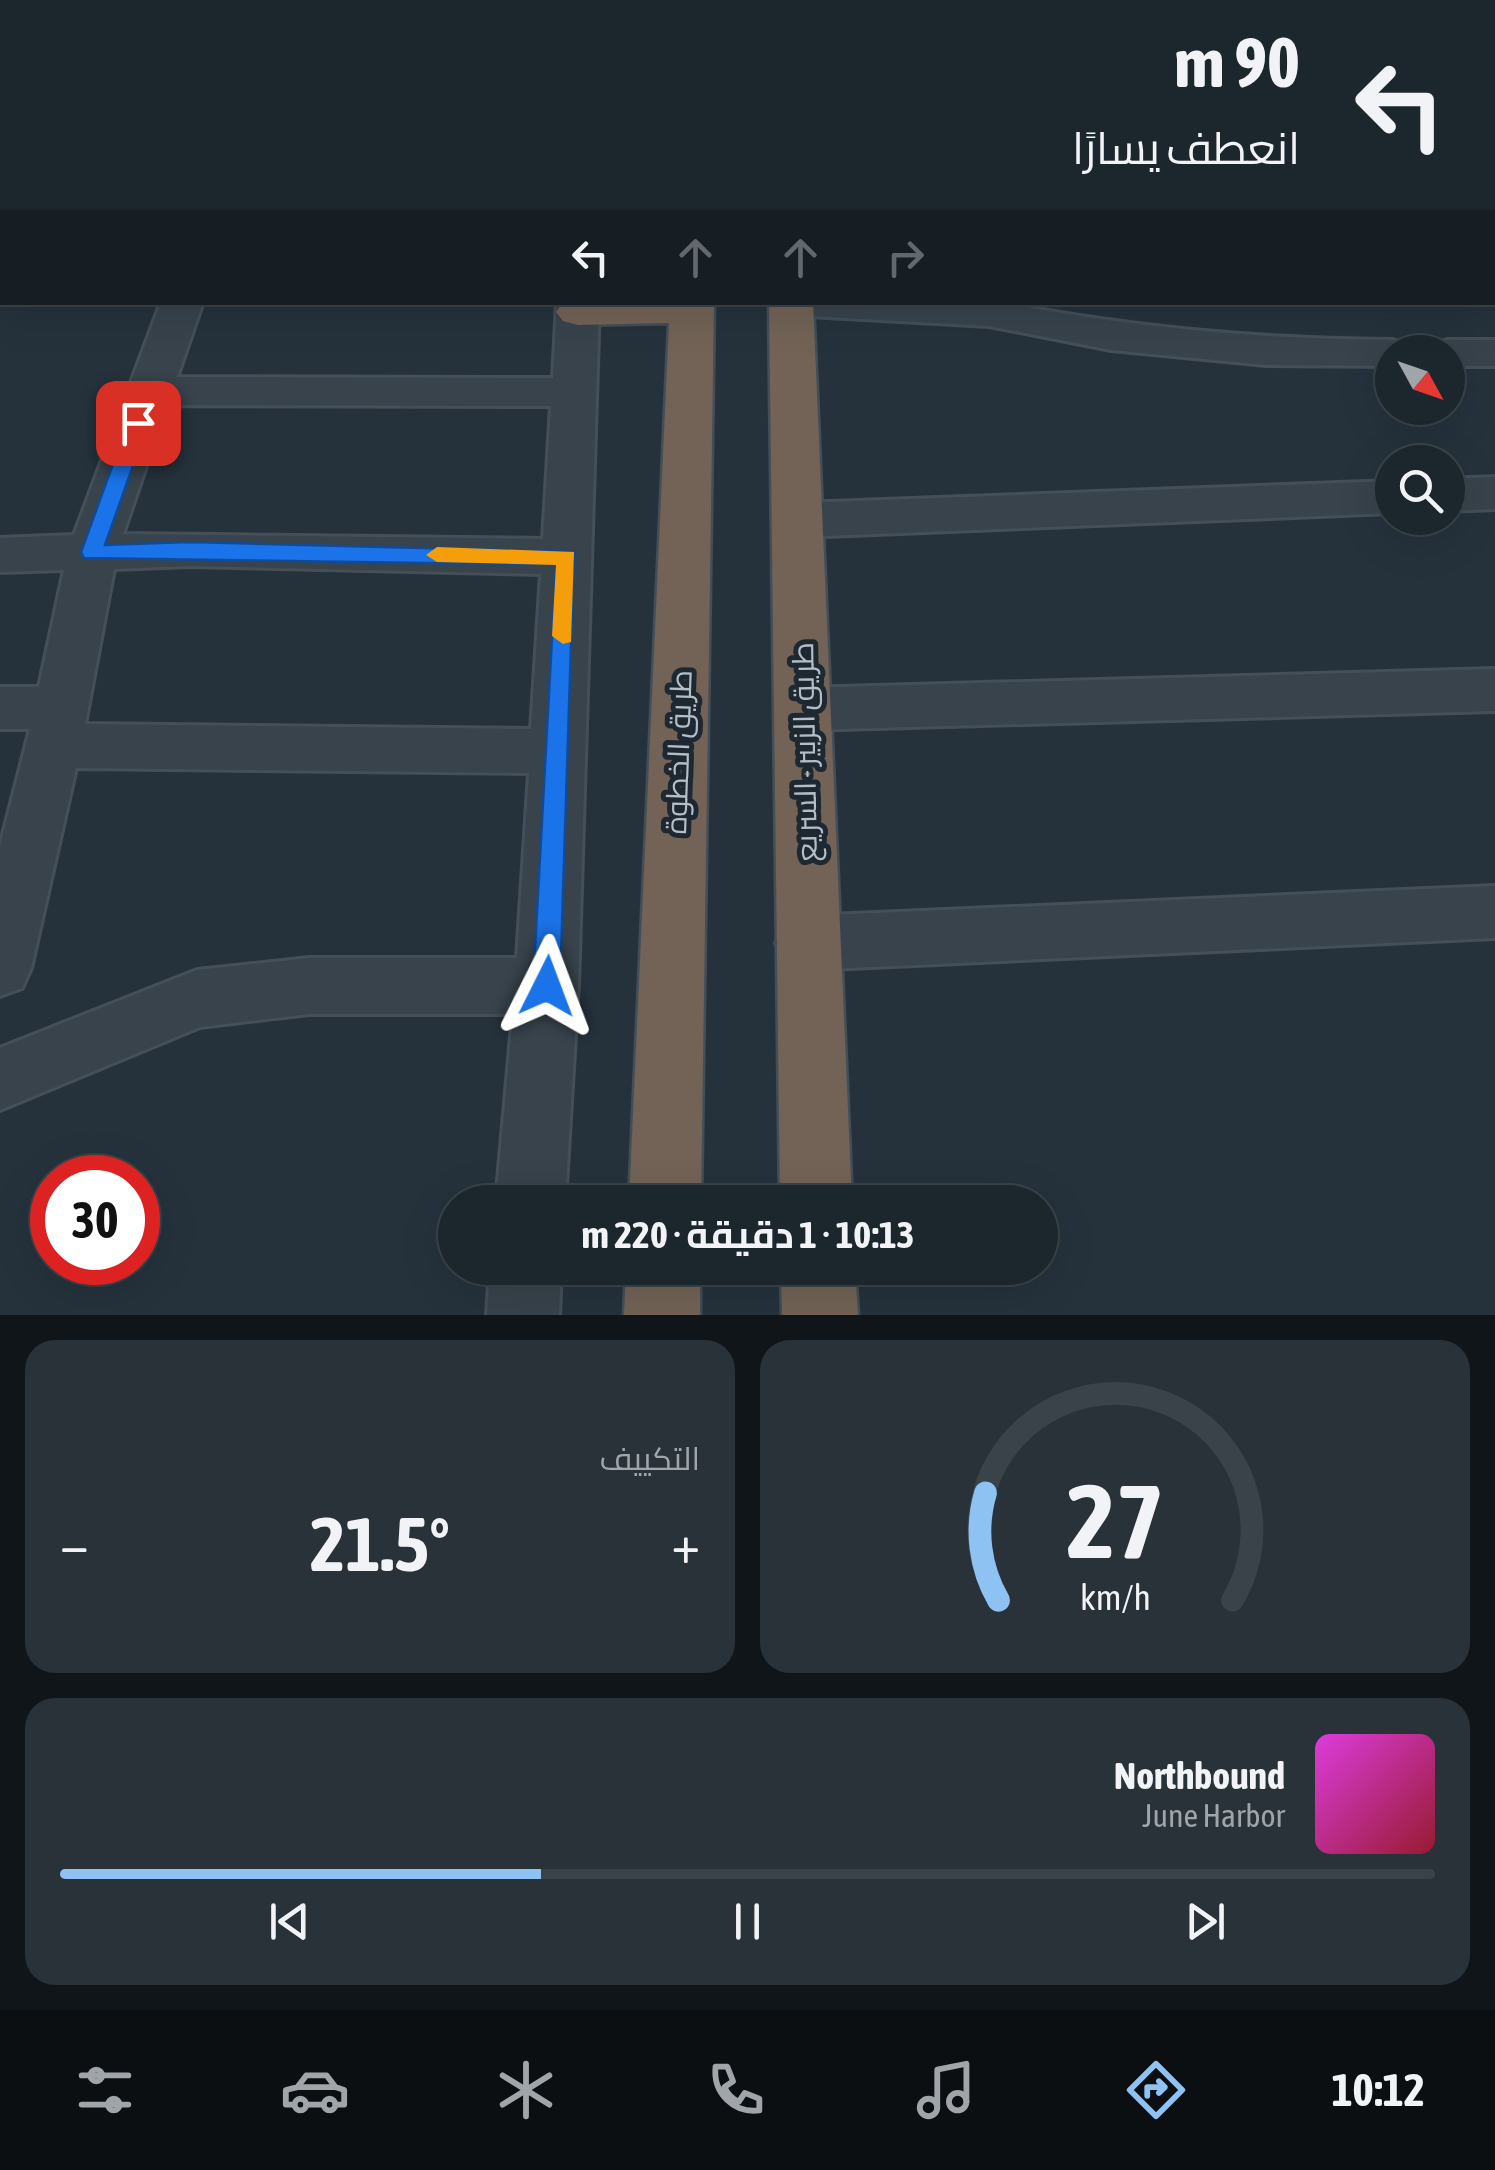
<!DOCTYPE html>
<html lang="ar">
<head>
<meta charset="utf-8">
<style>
  body { margin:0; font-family:"Asap Condensed",Cairo,sans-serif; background:#293239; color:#f1f3f6; direction:rtl; height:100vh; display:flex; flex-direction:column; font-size:38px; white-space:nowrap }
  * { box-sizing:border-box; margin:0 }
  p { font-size:32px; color:#a0a5aa }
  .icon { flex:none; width:55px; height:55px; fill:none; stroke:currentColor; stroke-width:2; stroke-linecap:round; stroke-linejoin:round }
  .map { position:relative; height:1315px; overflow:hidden; direction:ltr }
  .side { display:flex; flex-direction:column; gap:25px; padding:25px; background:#0f1519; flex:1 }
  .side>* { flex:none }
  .hud { position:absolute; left:0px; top:0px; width:1495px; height:305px; box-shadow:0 10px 40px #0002,0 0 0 2px #3a4349; direction:rtl; background:#1c262d; color:#f1f3f6; overflow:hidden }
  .needle { width:65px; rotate:130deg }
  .tools { position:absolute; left:1375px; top:335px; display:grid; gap:20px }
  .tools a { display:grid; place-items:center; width:90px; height:90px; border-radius:50%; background:#1c262d; box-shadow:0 10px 40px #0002,0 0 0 2px #3a4349; font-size:50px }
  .speed { position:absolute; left:30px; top:1155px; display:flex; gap:20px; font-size:50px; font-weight:700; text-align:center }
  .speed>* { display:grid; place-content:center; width:130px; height:130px; border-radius:50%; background:#1c262d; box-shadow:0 10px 40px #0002,0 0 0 2px #3a4349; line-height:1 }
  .speed .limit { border:15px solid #d22; background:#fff; color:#111 }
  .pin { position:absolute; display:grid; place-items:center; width:85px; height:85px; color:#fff; margin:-42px; border-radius:20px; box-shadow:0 5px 15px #0006 }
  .me { position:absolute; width:110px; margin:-55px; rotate:3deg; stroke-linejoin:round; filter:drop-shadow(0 0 8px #0008) }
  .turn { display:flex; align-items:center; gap:35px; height:210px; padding:0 30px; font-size:45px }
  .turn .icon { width:130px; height:130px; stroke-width:2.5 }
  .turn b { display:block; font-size:70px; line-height:85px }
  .lanes { display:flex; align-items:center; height:95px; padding:0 30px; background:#0003; justify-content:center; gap:50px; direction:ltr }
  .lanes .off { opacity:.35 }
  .big { font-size:75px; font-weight:700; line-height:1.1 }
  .side .card { flex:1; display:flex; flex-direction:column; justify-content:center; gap:15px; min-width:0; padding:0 35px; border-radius:30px; background:#293239 }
  .side .dial { align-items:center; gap:0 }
  .dial svg { height:260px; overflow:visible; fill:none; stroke:#3a4349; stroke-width:7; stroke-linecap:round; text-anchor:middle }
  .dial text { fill:#f1f3f6; stroke:none }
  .song { display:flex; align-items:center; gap:30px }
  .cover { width:120px; height:120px; border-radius:15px; background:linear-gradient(135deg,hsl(300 70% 55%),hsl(350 70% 35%)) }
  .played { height:10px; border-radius:5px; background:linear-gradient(90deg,#8dc2f3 35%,#3a4349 35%) }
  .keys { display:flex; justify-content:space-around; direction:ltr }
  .heat { display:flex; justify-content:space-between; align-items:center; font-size:55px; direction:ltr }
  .side .tiles { flex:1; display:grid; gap:25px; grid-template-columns:1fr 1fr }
  .card:last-child { grid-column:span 2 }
  .trip { position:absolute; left:438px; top:1185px; width:620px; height:100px; border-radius:50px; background:#1c262d; box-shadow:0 10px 40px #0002,0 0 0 2px #3a4349; font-weight:700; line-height:100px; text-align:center; direction:rtl }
  .dock { display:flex; height:160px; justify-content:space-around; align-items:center; background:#0b0f12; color:#a0a5aa }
  .dock .icon { width:70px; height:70px }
  .dock .on { color:#8dc2f3 }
  .dock b { font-size:45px; color:#f1f3f6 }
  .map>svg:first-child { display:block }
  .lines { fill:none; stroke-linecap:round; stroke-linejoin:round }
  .minor-casing { stroke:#444f58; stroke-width:6 }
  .highway-casing { stroke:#434e57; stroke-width:5 }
  .minor { fill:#38434c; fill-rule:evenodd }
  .highway { fill:#726356; fill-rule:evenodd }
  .route { fill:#1a73e8; stroke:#114b97; stroke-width:2.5 }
  .slow { fill:#f59e0b }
  .labels { text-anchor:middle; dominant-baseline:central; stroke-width:10; stroke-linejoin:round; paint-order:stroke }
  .street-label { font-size:30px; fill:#b4bec8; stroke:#1d2831 }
</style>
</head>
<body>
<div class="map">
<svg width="1495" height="1315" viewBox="0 0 1495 1315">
  <rect width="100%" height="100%" fill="#25323c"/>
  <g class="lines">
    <defs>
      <g id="minor">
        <polygon points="0,0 78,0 2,2 2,9"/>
        <rect x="400" y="0" width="32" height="2"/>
        <polygon points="1030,0 1063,0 1064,2 1032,2"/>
        <polygon points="1272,0 1305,0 1306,2 1274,2"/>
        <polygon points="1432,0 1465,0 1466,2 1434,2"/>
        <polygon points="1495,0 1495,19 1492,2 1480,2"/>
        <rect x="1492" y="62" width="3" height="24"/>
        <polygon points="2,128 2,154 0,155 0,129"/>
        <rect x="0" y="209" width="2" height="24"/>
        <polygon points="1492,255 1495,256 1495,282 1492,282"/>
        <path d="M161,302H203L177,377L553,378L557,302H599L578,986L565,1202H496L513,1014H309L200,1027L0,1110V1048L197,970L309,958H517L529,773L76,768L31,968L22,988L0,996V846L30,729H0V687H39L64,570L0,572V538L74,535ZM167,405L551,406L543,539L123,534ZM190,566L541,574L531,729L85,724L114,569Z"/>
        <path d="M1000,302C1131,328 1259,339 1392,340L1407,344L1413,352H1392V366L1266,365L1111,350L989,326L791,315L776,312L770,303Z"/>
        <polygon points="1448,340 1495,340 1495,366 1448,366 1448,352 1427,352 1433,344"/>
        <polygon points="1495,477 1495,509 1448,511 1448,479"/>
        <polygon points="1392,481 1392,513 802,537 785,532 778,520 785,508 802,503"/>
        <polygon points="1495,669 1495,711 804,730 785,724 777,709 785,694 804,688"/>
        <polygon points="1495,886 1495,938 807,970 785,962 776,943 785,924 807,916"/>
        <polygon points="490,1268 561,1268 559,1315 487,1315"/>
      </g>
      <g id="highway">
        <rect x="700" y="0" width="34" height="2"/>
        <rect x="769" y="0" width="34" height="2"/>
        <polygon points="563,302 714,302 701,1202 629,1202 669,323 578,325 563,321 556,312"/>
        <polygon points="769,302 813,302 852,1202 780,1202"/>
        <polygon points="626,1268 700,1268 700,1315 624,1315"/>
        <polygon points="781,1268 855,1268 858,1315 782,1315"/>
      </g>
    </defs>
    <use href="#minor" class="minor-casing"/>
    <use href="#highway" class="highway-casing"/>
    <use href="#minor" class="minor"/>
    <use href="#highway" class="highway"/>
  </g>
  <polygon class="route" points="138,417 148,423 105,545 190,542 574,552 560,986 556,994 547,998 537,994 533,986 556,565 84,558 81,552 128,423"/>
  <polygon class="slow" points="437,547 574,552 571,642 563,644 552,636 556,565 437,562 426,555"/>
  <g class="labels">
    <g class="street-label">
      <text transform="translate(678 752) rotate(-88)">طريق الخطوة</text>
      <text transform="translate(804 752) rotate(-91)">طريق الزبير - السريع</text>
    </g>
  </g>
</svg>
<div class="tools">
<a><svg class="needle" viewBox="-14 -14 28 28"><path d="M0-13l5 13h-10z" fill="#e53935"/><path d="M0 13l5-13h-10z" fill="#a0a5aa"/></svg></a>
<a><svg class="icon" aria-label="search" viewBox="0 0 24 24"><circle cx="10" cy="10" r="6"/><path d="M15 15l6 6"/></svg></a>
</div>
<div class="speed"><div class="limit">30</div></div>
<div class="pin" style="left:138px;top:423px;background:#d93025"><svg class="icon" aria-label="arrive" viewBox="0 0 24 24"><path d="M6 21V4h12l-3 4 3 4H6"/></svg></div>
<svg class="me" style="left:547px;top:986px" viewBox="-20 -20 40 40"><path d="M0-17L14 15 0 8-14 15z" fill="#1a73e8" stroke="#fff" stroke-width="4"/></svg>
<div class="trip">10:13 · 1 دقيقة · 220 m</div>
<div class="hud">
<div class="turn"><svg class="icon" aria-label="left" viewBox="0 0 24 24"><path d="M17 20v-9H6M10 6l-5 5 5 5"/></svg><div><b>90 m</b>انعطف يسارًا</div></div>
<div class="lanes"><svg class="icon" aria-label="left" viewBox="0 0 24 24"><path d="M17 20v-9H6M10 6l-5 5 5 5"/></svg><svg class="icon off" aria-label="ahead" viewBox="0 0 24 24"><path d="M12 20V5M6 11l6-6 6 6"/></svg><svg class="icon off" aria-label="ahead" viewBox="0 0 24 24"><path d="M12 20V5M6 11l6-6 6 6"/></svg><svg class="icon off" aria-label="right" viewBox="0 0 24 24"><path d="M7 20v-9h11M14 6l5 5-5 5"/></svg></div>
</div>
</div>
<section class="side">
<div class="tiles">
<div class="card dial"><svg viewBox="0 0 100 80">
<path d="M14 69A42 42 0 1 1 86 69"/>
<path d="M14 69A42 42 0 0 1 10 36" stroke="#8dc2f3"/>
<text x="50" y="56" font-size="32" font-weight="700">27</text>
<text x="50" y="72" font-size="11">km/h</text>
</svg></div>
<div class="card"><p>التكييف</p>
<div class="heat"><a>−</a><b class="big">21.5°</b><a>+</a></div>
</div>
<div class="card">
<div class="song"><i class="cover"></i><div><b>Northbound</b><p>June Harbor</p></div></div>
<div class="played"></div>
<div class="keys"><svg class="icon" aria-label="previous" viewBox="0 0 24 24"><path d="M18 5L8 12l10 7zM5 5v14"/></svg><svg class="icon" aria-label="pause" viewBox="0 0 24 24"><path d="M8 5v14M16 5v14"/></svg><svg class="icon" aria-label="next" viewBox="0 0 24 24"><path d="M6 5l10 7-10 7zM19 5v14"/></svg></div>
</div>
</div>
</section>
<nav class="dock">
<b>10:12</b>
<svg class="icon on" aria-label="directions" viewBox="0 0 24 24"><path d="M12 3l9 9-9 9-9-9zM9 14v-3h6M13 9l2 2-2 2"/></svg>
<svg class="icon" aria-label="music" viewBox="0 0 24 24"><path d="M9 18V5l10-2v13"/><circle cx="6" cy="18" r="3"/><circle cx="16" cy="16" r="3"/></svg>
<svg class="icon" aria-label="phone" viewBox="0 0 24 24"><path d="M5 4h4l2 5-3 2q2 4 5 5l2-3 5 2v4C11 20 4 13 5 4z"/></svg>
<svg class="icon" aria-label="climate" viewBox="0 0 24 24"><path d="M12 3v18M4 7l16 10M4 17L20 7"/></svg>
<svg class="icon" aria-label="car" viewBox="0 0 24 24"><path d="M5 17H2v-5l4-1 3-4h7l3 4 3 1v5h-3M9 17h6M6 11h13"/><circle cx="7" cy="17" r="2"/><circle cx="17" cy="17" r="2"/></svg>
<svg class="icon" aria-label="filters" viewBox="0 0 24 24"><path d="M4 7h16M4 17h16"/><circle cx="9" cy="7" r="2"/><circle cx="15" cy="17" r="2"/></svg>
</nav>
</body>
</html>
